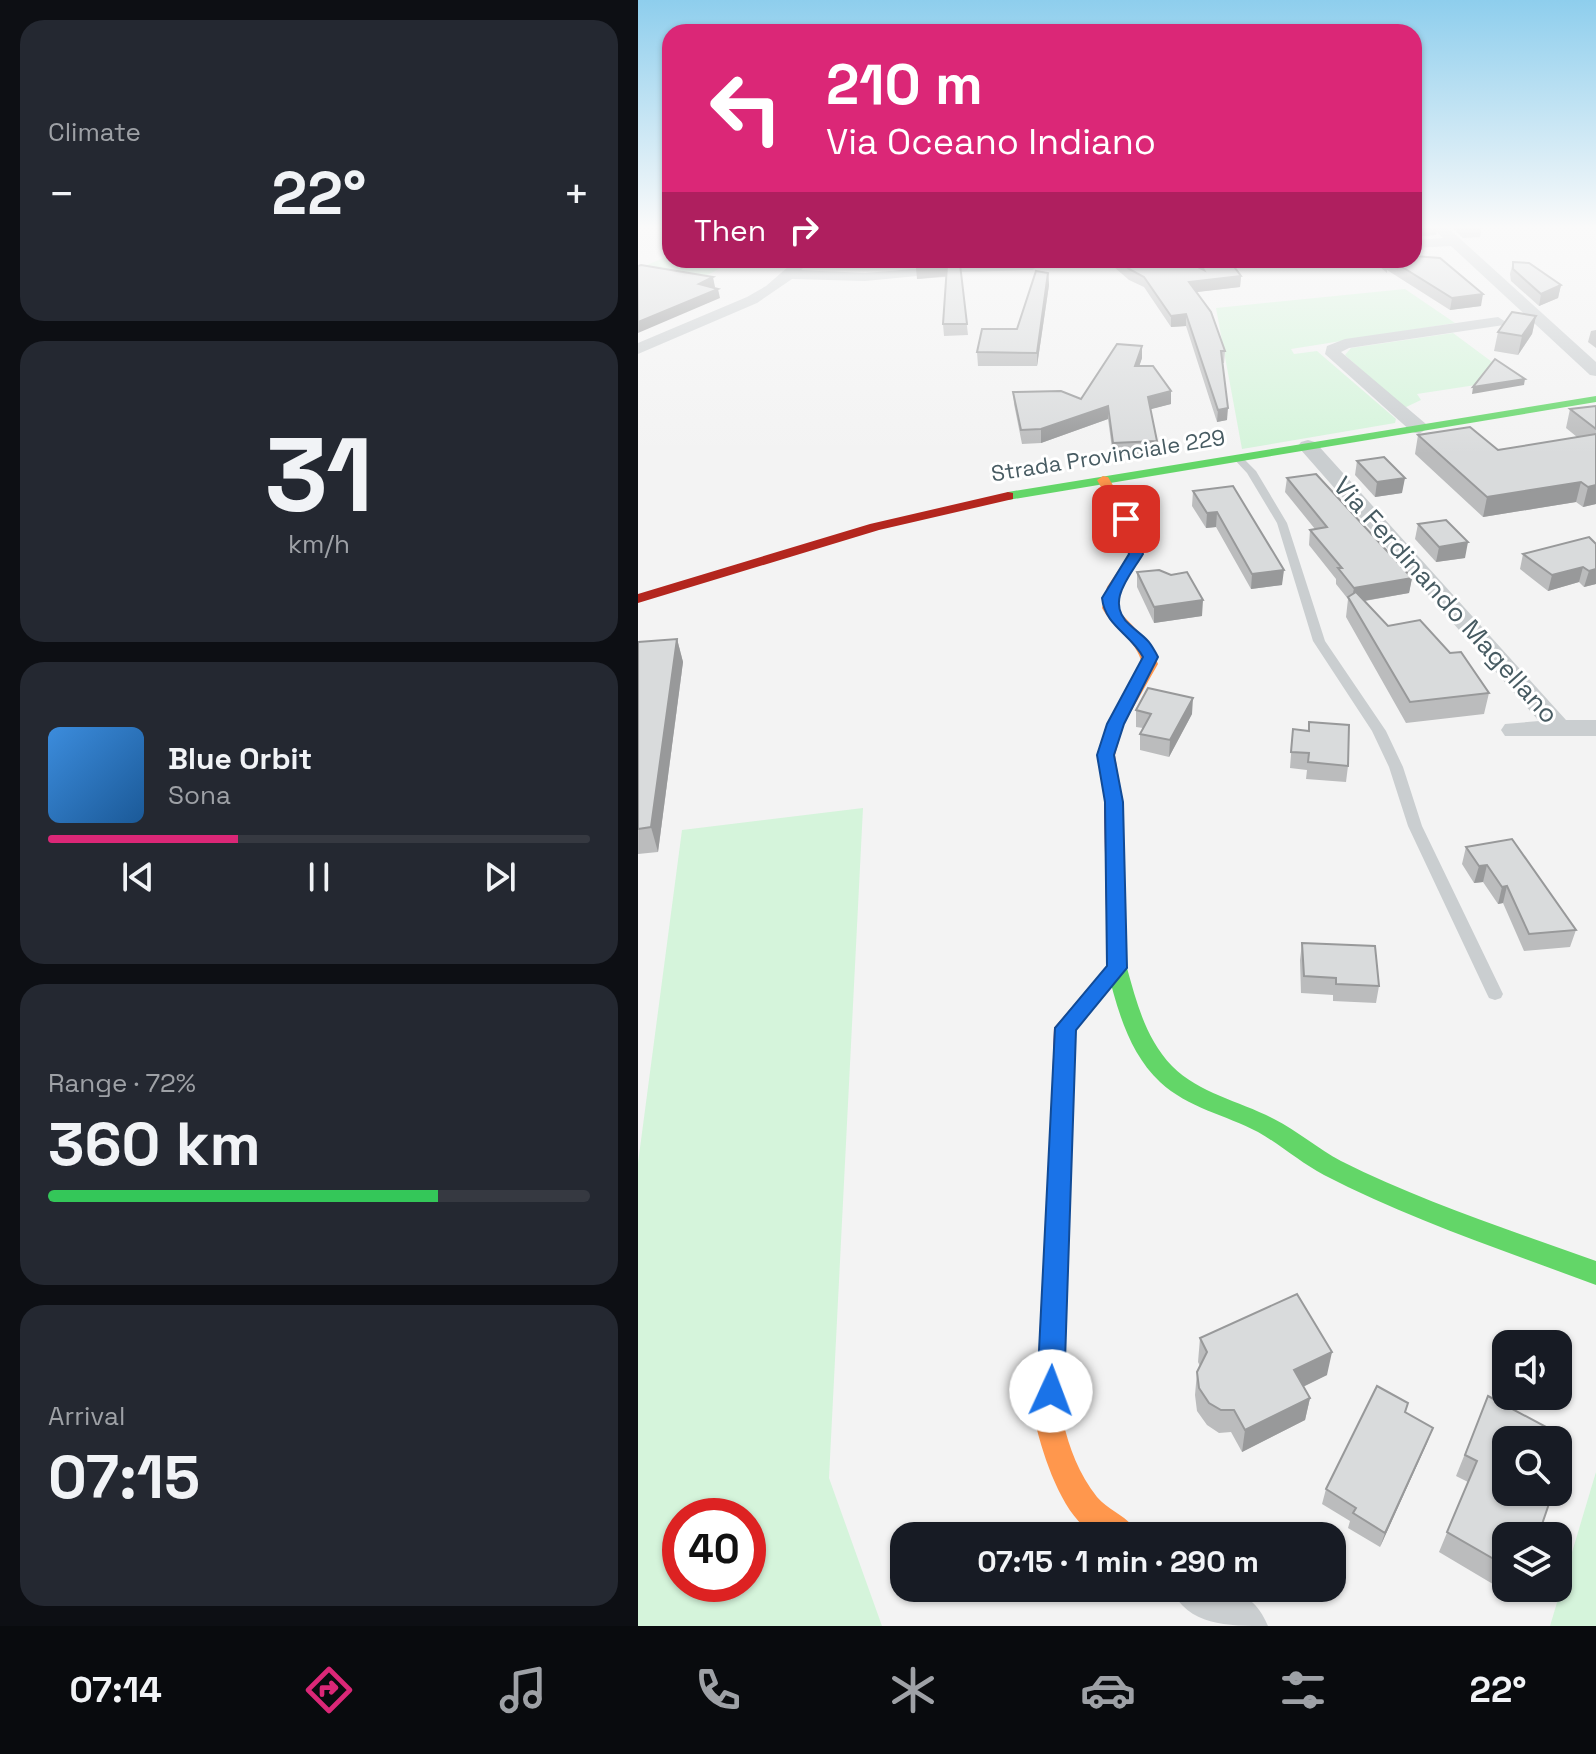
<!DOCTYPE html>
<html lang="en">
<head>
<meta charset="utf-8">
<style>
  body { margin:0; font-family:"Space Grotesk",sans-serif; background:#242831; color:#f1f3f6; height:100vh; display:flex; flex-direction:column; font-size:30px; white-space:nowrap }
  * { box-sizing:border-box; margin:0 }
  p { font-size:26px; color:#9ea1a6 }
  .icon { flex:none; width:44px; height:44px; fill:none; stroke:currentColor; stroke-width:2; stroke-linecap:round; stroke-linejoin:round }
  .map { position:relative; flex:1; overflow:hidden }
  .drawer { display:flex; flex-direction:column; gap:20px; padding:20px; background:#0d0f14; width:638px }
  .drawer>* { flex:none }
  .guide { position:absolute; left:24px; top:24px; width:760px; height:244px; border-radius:24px; box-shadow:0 2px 6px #0004; background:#db2777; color:#fff; overflow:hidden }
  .tools { position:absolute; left:854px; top:1330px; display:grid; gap:16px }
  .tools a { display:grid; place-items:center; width:80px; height:80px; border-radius:16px; background:#171b24; box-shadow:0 2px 6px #0004; font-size:40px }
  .speed { position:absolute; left:24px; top:1498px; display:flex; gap:16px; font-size:40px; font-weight:700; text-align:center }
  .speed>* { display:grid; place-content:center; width:104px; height:104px; border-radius:50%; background:#171b24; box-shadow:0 2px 6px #0004; line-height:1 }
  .speed .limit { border:12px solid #d22; background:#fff; color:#111 }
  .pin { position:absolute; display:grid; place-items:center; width:68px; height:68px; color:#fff; margin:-34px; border-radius:16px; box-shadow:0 4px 12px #0006 }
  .me { position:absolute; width:88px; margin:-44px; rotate:2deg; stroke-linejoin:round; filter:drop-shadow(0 0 6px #0008) }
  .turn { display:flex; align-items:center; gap:28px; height:168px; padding:0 32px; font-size:36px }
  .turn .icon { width:104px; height:104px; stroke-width:2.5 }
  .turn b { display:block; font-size:56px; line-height:68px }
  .then { display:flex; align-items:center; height:76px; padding:0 32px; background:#0003; gap:16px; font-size:30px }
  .big { font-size:60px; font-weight:700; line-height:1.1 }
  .drawer .tile { flex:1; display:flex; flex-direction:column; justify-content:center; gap:12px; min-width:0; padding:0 28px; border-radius:24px; background:#242831 }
  .drawer .dial { align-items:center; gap:0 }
  .dial b { font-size:104px; line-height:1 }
  .song { display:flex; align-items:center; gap:24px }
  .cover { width:96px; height:96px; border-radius:12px; background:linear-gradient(135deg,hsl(210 70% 55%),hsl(210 70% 35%)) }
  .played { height:8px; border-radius:4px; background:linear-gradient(90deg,#db2777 35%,#363941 35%) }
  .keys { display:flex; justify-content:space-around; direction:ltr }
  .heat { display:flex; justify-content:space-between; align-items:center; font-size:44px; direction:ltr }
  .charge { height:12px; border-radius:6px; background:linear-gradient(90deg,#34c759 72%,#363941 0) }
  .trip { position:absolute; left:252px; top:1522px; width:456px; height:80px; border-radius:24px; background:#171b24; box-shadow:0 2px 6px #0004; font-weight:700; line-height:80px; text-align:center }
  .menu { display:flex; height:128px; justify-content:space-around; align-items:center; background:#090b0e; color:#9ea1a6 }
  .menu .icon { width:56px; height:56px }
  .menu .on { color:#db2777 }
  .menu b { font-size:36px; color:#f1f3f6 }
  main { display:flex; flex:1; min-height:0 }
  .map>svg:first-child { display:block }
  .green { fill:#d5f4db; fill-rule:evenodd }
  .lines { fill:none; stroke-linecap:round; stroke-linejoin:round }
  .lane { fill:#caced0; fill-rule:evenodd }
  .street { fill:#caced0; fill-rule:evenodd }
  .fast { fill:#63d668; fill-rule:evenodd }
  .slow { fill:#ff974d; fill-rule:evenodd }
  .jam { fill:#b3261e; fill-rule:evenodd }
  .wall { fill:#bbbcbd }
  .shaded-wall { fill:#98999a }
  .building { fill:#d9dbdc; stroke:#98999a; stroke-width:2 }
  .route { fill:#1a73e8; stroke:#114b97; stroke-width:2 }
  .labels { text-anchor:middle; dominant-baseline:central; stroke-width:6; stroke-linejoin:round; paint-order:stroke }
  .far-street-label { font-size:22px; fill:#475b62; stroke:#fff }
  .street-label { font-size:26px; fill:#475b62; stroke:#fff }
</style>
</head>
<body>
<main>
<section class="drawer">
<div class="tile"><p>Climate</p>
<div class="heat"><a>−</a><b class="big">22°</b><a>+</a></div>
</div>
<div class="tile dial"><b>31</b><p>km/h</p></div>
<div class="tile">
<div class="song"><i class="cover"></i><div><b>Blue Orbit</b><p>Sona</p></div></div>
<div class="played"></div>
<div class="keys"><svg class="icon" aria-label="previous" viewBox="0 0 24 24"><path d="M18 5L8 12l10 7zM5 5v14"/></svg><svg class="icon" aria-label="pause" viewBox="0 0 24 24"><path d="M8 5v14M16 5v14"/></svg><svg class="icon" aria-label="next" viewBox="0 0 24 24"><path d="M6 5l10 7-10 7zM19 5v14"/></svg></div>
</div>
<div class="tile"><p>Range · 72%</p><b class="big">360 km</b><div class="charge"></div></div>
<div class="tile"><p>Arrival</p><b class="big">07:15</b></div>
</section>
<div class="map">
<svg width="958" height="1626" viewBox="0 0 958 1626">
  <rect width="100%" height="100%" fill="#f3f3f3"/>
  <g class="green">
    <polygon points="32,255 32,260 98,260 54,283 0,269"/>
    <polygon points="767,289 817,323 653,349 656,354 679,351 758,419 757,423 604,449 578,308"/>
    <polygon points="815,333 877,379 779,394 783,400 766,408 707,355 713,348"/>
    <path d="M225,808L191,1478L244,1626H0V1163L44,830ZM110,1516V1584H42V1516Z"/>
    <polygon points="958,1472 958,1626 912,1626"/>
  </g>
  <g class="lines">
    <polygon class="lane" points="597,456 603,456 618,471 649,523 687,641 748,731 765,767 784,826 865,994 863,998 857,1000 851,998 849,994 770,826 751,767 734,731 675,641 639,523 609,473 595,458"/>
    <g class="street">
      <polygon points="793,226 808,226 958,362 958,376 952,375 813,246 776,248 776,240 805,238"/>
      <polygon points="158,260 171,262 163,270 227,273 386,260 400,260 401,266 394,270 321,272 227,281 154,279 119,303 0,354 0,343 109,297 128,286"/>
      <polygon points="544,260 568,260 551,265"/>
      <polygon points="860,317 868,322 866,325 711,348 703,352 788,424 790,428 781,434 774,432 687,354 689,346 707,339"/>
      <polygon points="670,440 677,442 928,720 958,720 958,736 867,736 863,730 867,724 901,721 663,450 660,446 663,442"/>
      <path d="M532,1588C574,1588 611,1580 630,1626C588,1626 551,1626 532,1588Z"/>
    </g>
    <g class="fast">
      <polygon points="958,396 958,402 370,500 363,496 370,492"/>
      <path d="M479,960L486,963L489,968C499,1004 508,1039 534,1066C562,1094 602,1101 636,1119C660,1131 680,1149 703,1161C785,1202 872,1230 958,1261V1285C867,1251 773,1220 686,1175C663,1163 643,1145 620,1132C588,1115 550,1108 522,1082C491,1053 479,1009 469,968L472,963Z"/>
    </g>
    <g class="slow">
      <path d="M465,476L470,477L495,519L505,554L483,587L478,608L512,644L520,664L486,724L477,755L484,798L475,804L466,798L459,755L470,724L504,664C499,640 475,629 464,608L469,587L491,554L481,519L459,480Z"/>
      <path d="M425,1079L433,1082L436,1088L425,1421C431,1448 441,1474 459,1497C472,1512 493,1517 501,1536C489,1536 474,1539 463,1536C427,1527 404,1453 397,1421L414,1088L417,1082Z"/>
    </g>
    <g class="jam">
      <polygon points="370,492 375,493 375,499 241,530 0,603 0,594 232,524"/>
      <polygon points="475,792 484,798 489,968 438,1030 436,1088 433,1094 425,1097 417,1094 414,1088 416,1028 469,966 466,798"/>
    </g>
  </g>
  <g class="wall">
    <polygon points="776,226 800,226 798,235 776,237"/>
    <polygon points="812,226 844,226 842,237 825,238"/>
    <polygon points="405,260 412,260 412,268"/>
    <polygon points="468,260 546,260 557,265 557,260 591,260 603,276 602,287 558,292 587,351 586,363 585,363 589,420 579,422 548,326 533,327 506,287 491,280"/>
    <polygon points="734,260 776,260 843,306 812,310 749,270 749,273"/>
    <polygon points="875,262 923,285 920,298 901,306 873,281 872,274"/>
    <polygon points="322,264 330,335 306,336 305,324 308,277 279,279"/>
    <polygon points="410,273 411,285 399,366 340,366 339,352 379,329"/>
    <polygon points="898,316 894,334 880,355 856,351 860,332"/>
    <polygon points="958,330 958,348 950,342 953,331"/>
    <polygon points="504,346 504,358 501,366 533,404 512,409 519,441 519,455 475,456 470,419 403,443 384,444 376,404 375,392 443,399"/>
    <polygon points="958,406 958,504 945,507 938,502 845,517 777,454 780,435 860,450 939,437 928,428 932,409"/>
    <polygon points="719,461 764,493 737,497 717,475"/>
    <polygon points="649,478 774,578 771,593 727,601 750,626 812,653 851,693 846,714 768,723 708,617 710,599 698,584 698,579 671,545 672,530 677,529 647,492"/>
    <polygon points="595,486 644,585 613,589 578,527 568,528 554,506 555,491"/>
    <polygon points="780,524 827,558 798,562 777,539"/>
    <polygon points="958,544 958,584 946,587 941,582 910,591 882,569 885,554"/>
    <polygon points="499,572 564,616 516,623 499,587"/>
    <polygon points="39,639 45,662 20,852 0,854 0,642"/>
    <polygon points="498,710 554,714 531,757 502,750 502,734 505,728 498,727"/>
    <polygon points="671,722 710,766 708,782 668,779 669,770 652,768 655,729 670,731"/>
    <polygon points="828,847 938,930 932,947 886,951 865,903 860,904 845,882 836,883 824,864"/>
    <polygon points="664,943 741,986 738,1003 695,1001 695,995 663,993 662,960"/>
    <polygon points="562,1338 689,1375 665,1387 672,1398 667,1420 604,1452 593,1432 581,1433 569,1425 559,1411 557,1395 559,1372 562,1366 560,1362"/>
    <polygon points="850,1396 868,1536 868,1588 879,1588 875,1596 801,1552 830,1482 818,1476"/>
    <polygon points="770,1403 767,1412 795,1428 789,1443 742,1547 710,1528 712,1521 684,1504 688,1489"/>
  </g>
  <g class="shaded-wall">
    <polygon points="273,260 315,260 315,263 274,266"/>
    <polygon points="309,266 310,276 279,279 278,268"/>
    <polygon points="410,273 411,285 399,366 399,353"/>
    <polygon points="603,276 602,287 551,293 551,282"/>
    <polygon points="75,277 77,287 62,294 61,284"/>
    <polygon points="923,285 920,298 901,306 903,294"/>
    <polygon points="80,289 82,298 0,333 0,322"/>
    <polygon points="845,294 843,306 812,310 814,298"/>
    <polygon points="548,314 548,326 533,327 533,316"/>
    <polygon points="898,316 894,334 880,355 884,336"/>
    <polygon points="504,346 504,358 497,379 497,366"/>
    <polygon points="887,379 886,385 834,394 835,387"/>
    <polygon points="533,391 533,404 510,410 510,397"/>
    <polygon points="470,406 470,419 403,443 403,429"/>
    <polygon points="590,408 589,420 579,422 580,410"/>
    <polygon points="767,478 764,493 737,497 739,482"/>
    <polygon points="943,482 938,502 845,517 849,497"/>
    <polygon points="958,485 958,504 945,507 950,487"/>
    <polygon points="579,512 578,527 568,528 569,513"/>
    <polygon points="830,542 827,558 798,562 801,547"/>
    <polygon points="945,567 941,582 910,591 914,575"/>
    <polygon points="958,569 958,584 946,587 951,571"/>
    <polygon points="646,570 644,585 613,589 614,574"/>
    <polygon points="774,578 771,593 713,603 716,588"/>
    <polygon points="565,600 564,616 516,623 516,607"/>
    <polygon points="39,639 45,662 20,852 13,827"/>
    <polygon points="555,698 554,714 531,757 532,740"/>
    <polygon points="849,865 845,882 836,883 841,866"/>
    <polygon points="869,886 865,903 860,904 864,887"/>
    <polygon points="694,1352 689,1375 652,1393 656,1370"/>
    <polygon points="672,1398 667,1420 604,1452 607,1430"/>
    <polygon points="795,1428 789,1443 742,1547 747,1533"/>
  </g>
  <g class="building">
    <polygon points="776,256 802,258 845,294 814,298 753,260 776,260"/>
    <polygon points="480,260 546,260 566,270 560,260 591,260 603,276 551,282 573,312 587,351 583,351 590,408 580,410 548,314 533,316 506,277 491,269"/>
    <polygon points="875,262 891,263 923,285 903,294 875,269"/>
    <polygon points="322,264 329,324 305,324 309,266 278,268"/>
    <polygon points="3,265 75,277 61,284 80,289 0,322 0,266"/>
    <polygon points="398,271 410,273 399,353 339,352 344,329 379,329"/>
    <polygon points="874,312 898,316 884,336 860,332"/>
    <polygon points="479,344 504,346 497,366 515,366 533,391 510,397 519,441 475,443 470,406 403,429 383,430 375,392 423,391 443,399"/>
    <polygon points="857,359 887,379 835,387"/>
    <polygon points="958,406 958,429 932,409"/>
    <polygon points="832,427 860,450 958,434 958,485 950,487 943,482 849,497 780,435"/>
    <polygon points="746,457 767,478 739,482 719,461"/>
    <polygon points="678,474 774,578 716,588 700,568 704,568 672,530 689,527 649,478"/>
    <polygon points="595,486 646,570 614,574 579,512 569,513 555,491"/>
    <polygon points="808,520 830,542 801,547 780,524"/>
    <polygon points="951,537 958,544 958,569 951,571 945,567 914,575 885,554"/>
    <polygon points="521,570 533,575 549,572 565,600 516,607 499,572"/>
    <polygon points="718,592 750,626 782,620 812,653 823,652 851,693 772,702 710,597"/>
    <polygon points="39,639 13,827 0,829 0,642"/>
    <polygon points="510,688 555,698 532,740 502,734 513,714 498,710"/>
    <polygon points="671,722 711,725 710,766 670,762 671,753 653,752 655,729 671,731"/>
    <polygon points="874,839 938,930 891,934 869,886 864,887 849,865 841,866 828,847"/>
    <polygon points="664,943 737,946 741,986 698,984 698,978 666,976"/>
    <polygon points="659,1294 694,1352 656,1370 672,1398 607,1430 596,1410 583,1410 571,1403 561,1388 559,1372 569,1352 562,1338"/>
    <polygon points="739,1386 770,1403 767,1412 795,1428 747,1533 715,1513 718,1508 688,1489"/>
    <polygon points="850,1396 925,1436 920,1450 920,1440 868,1440 868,1492 915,1492 900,1536 868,1536 868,1566 809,1532 839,1461 827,1455"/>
  </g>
  <linearGradient id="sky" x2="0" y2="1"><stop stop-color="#8eceed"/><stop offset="0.5" stop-color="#fafafa"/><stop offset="1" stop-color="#fafafa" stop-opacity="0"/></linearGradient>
  <rect width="958" height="454" fill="url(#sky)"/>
  <path class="route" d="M488,515L494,519L505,554C492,576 466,603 492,625C507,639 509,636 520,657L486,724L476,755L485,802L489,968L438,1030L426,1391L422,1400L413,1404L403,1400L399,1391L417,1028L469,966L467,802L459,755L469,724L505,657C493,634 467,626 464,598L491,554L481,519Z"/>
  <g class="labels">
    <g class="far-street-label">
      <text transform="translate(470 455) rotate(-9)">Strada Provinciale 229</text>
    </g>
    <g class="street-label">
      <text transform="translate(808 600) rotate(48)">Via Ferdinando Magellano</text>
    </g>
  </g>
</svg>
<div class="tools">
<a><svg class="icon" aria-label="sound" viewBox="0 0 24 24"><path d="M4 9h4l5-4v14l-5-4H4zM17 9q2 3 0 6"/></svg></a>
<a><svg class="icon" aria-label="search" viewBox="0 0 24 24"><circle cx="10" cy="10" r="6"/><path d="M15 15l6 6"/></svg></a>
<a><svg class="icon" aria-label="layers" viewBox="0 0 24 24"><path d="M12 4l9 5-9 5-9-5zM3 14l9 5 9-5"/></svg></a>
</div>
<div class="speed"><div class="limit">40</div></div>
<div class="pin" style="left:488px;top:519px;background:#d93025"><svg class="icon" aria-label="arrive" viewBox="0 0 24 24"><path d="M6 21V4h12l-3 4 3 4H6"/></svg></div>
<svg class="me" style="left:413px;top:1391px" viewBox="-20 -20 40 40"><circle r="19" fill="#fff"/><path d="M0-13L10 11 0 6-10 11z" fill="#1a73e8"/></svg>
<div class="trip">07:15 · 1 min · 290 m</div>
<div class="guide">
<div class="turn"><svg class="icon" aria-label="left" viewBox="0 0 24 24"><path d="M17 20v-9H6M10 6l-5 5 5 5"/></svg><div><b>210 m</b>Via Oceano Indiano</div></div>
<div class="then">Then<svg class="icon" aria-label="right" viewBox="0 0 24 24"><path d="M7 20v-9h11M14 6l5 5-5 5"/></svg></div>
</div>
</div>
</main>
<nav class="menu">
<b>07:14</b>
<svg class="icon on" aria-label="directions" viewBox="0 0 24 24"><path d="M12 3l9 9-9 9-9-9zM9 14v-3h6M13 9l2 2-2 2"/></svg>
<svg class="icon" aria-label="music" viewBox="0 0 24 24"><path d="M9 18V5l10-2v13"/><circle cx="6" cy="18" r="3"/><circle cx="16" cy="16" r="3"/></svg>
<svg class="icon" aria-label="phone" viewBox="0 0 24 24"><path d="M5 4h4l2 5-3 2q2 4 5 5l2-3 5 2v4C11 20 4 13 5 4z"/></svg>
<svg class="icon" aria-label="climate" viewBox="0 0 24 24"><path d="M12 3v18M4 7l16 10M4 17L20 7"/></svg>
<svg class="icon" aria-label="car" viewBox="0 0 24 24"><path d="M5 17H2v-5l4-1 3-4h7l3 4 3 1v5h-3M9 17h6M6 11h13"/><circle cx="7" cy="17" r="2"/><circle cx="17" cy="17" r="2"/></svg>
<svg class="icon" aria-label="filters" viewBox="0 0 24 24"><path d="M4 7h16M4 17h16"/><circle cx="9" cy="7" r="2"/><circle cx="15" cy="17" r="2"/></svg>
<b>22°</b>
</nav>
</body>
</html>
